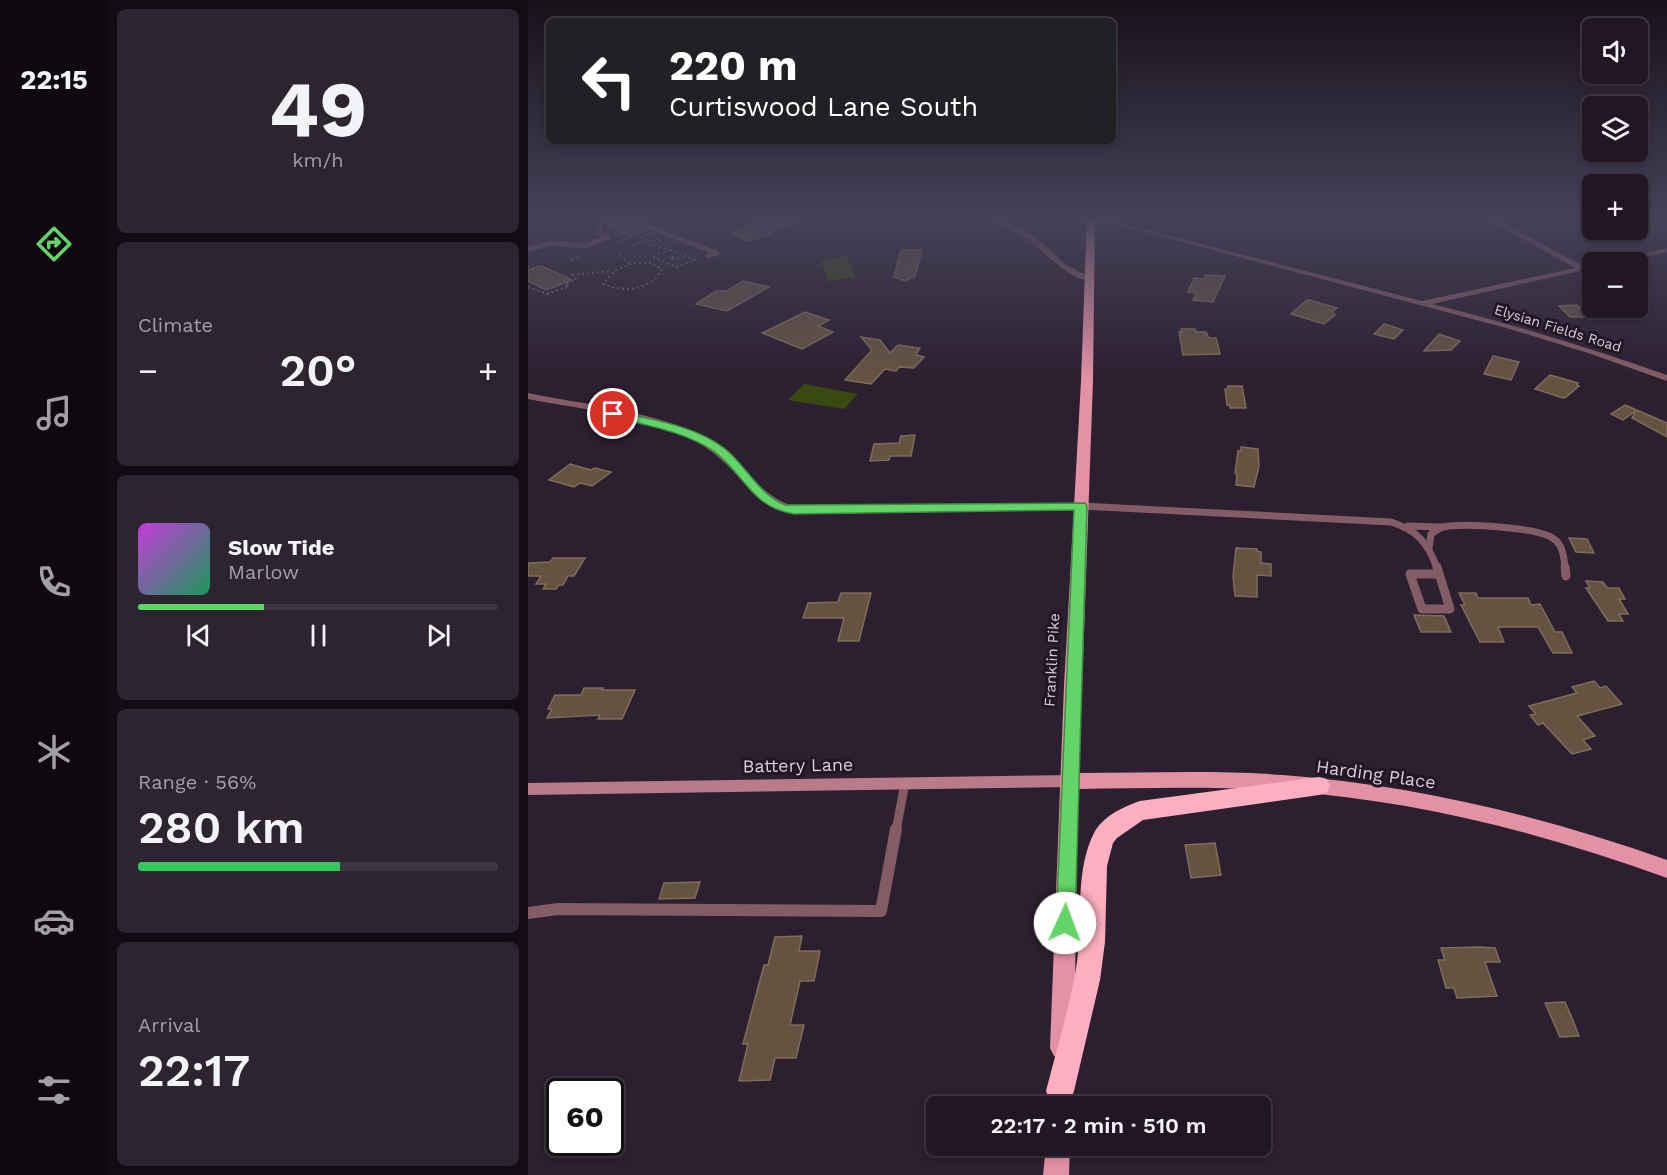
<!DOCTYPE html>
<html lang="en">
<head>
<meta charset="utf-8">
<style>
  body { margin:0; font-family:"Work Sans",sans-serif; background:#2d2431; color:#f1f3f6; height:100vh; display:flex; flex-direction:column; font-size:22px; white-space:nowrap }
  * { box-sizing:border-box; margin:0 }
  p { font-size:20px; color:#a29fa6 }
  .icon { flex:none; width:33px; height:33px; fill:none; stroke:currentColor; stroke-width:2; stroke-linecap:round; stroke-linejoin:round }
  .map { position:relative; flex:1; overflow:hidden }
  .panel { display:flex; flex-direction:column; gap:9px; padding:9px; background:#120d14; width:420px }
  .panel>* { flex:none }
  .top-card { position:absolute; left:18px; top:18px; width:570px; height:126px; border-radius:9px; box-shadow:0 3px 9px #0003,0 0 0 2px #3e3641; background:#202124; color:#fff; overflow:hidden }
  .fabs { position:absolute; left:1054px; top:18px; display:grid; gap:12px }
  .fabs a { display:grid; place-items:center; width:66px; height:66px; border-radius:9px; background:#211724; box-shadow:0 3px 9px #0003,0 0 0 2px #3e3641; font-size:30px }
  .speed { position:absolute; left:18px; top:1078px; display:flex; gap:12px; font-size:30px; font-weight:700; text-align:center }
  .speed>* { display:grid; place-content:center; width:78px; height:78px; border-radius:50%; background:#211724; box-shadow:0 3px 9px #0003,0 0 0 2px #3e3641; line-height:1 }
  .speed .limit { border:3px solid #111; border-radius:9px; background:#fff; color:#111 }
  .pin { position:absolute; display:grid; place-items:center; width:51px; height:51px; color:#fff; margin:-26px; border:3px solid #fff; border-radius:50%; box-shadow:0 2px 6px #0007 }
  .me { position:absolute; width:66px; margin:-33px; rotate:2deg; stroke-linejoin:round; filter:drop-shadow(0 0 4px #0008) }
  .turn { display:flex; align-items:center; gap:21px; height:126px; padding:0 24px; font-size:27px }
  .turn .icon { width:78px; height:78px; stroke-width:2.5 }
  .turn b { display:block; font-size:42px; line-height:51px }
  .big { font-size:45px; font-weight:600; line-height:1.1 }
  .panel .tile { flex:1; display:flex; flex-direction:column; justify-content:center; gap:9px; min-width:0; padding:0 21px; border-radius:9px; background:#2d2431 }
  .panel .dial { align-items:center; gap:0 }
  .dial b { font-size:78px; line-height:1 }
  .song { display:flex; align-items:center; gap:18px }
  .cover { width:72px; height:72px; border-radius:9px; background:linear-gradient(135deg,hsl(290 70% 55%),hsl(150 70% 35%)) }
  .played { height:6px; border-radius:3px; background:linear-gradient(90deg,#63d468 35%,#3e3641 35%) }
  .keys { display:flex; justify-content:space-around; direction:ltr }
  .heat { display:flex; justify-content:space-between; align-items:center; font-size:33px; direction:ltr }
  .charge { height:9px; border-radius:4px; background:linear-gradient(90deg,#34c759 56%,#3e3641 0) }
  .trip { position:absolute; left:398px; top:1096px; width:345px; height:60px; border-radius:9px; background:#211724; box-shadow:0 3px 9px #0003,0 0 0 2px #3e3641; font-weight:600; line-height:60px; text-align:center }
  main { display:flex; flex:1; min-height:0 }
  .menu { display:flex; flex-direction:column; width:108px; justify-content:space-around; align-items:center; background:#0d090e; color:#a29fa6 }
  .menu .icon { width:42px; height:42px }
  .menu .active { color:#63d468 }
  .menu b { font-size:27px; color:#f1f3f6 }
  .map>svg:first-child { display:block }
  .green { fill:#394911 }
  .building { fill:#655342; stroke:#7f6c5a; stroke-width:1.5 }
  .lines { fill:none; stroke-linecap:round; stroke-linejoin:round }
  .path { stroke:#7c717f; stroke-width:2; stroke-dasharray:2 3; stroke-linecap:butt }
  .lane-far3 { stroke:#845c65; stroke-width:5 }
  .lane-far2 { stroke:#845c65; stroke-width:7 }
  .lane-far1 { stroke:#845c65; stroke-width:9 }
  .lane { stroke:#845c65; stroke-width:12 }
  .street { fill:#845c65; fill-rule:evenodd }
  .secondary { fill:#b97a89; fill-rule:evenodd }
  .primary { fill:#e391a5; fill-rule:evenodd }
  .highway { fill:#fdaec0; fill-rule:evenodd }
  .route { fill:#63d468; stroke:#408a44; stroke-width:1.5 }
  .labels { text-anchor:middle; dominant-baseline:central; stroke-width:6; stroke-linejoin:round; paint-order:stroke }
  .far-street-label { font-size:14px; fill:#d8cfda; stroke:#221626 }
  .street-label { font-size:15px; fill:#d8cfda; stroke:#221626 }
  .near-street-label { font-size:18px; fill:#d8cfda; stroke:#221626 }
</style>
</head>
<body>
<main>
<nav class="menu">
<b>22:15</b>
<svg class="icon active" aria-label="directions" viewBox="0 0 24 24"><path d="M12 3l9 9-9 9-9-9zM9 14v-3h6M13 9l2 2-2 2"/></svg>
<svg class="icon" aria-label="music" viewBox="0 0 24 24"><path d="M9 18V5l10-2v13"/><circle cx="6" cy="18" r="3"/><circle cx="16" cy="16" r="3"/></svg>
<svg class="icon" aria-label="phone" viewBox="0 0 24 24"><path d="M5 4h4l2 5-3 2q2 4 5 5l2-3 5 2v4C11 20 4 13 5 4z"/></svg>
<svg class="icon" aria-label="climate" viewBox="0 0 24 24"><path d="M12 3v18M4 7l16 10M4 17L20 7"/></svg>
<svg class="icon" aria-label="car" viewBox="0 0 24 24"><path d="M5 17H2v-5l4-1 3-4h7l3 4 3 1v5h-3M9 17h6M6 11h13"/><circle cx="7" cy="17" r="2"/><circle cx="17" cy="17" r="2"/></svg>
<svg class="icon" aria-label="filters" viewBox="0 0 24 24"><path d="M4 7h16M4 17h16"/><circle cx="9" cy="7" r="2"/><circle cx="15" cy="17" r="2"/></svg>
</nav>
<section class="panel">
<div class="tile dial"><b>49</b><p>km/h</p></div>
<div class="tile"><p>Climate</p>
<div class="heat"><a>−</a><b class="big">20°</b><a>+</a></div>
</div>
<div class="tile">
<div class="song"><i class="cover"></i><div><b>Slow Tide</b><p>Marlow</p></div></div>
<div class="played"></div>
<div class="keys"><svg class="icon" aria-label="previous" viewBox="0 0 24 24"><path d="M18 5L8 12l10 7zM5 5v14"/></svg><svg class="icon" aria-label="pause" viewBox="0 0 24 24"><path d="M8 5v14M16 5v14"/></svg><svg class="icon" aria-label="next" viewBox="0 0 24 24"><path d="M6 5l10 7-10 7zM19 5v14"/></svg></div>
</div>
<div class="tile"><p>Range · 56%</p><b class="big">280 km</b><div class="charge"></div></div>
<div class="tile"><p>Arrival</p><b class="big">22:17</b></div>
</section>
<div class="map">
<svg width="1139" height="1175" viewBox="0 0 1139 1175">
  <rect width="100%" height="100%" fill="#2c1f30"/>
  <g class="green">
    <polygon points="319,256 327,277 300,281 293,260"/>
    <polygon points="276,384 330,394 316,409 260,400"/>
  </g>
  <g class="building">
    <polygon points="253,215 277,215 241,234 220,241 204,233"/>
    <polygon points="94,222 116,231 102,236 80,227"/>
    <polygon points="373,250 394,250 387,276 377,281 366,277"/>
    <polygon points="11,266 14,266 44,280 18,290 0,281 0,270"/>
    <polygon points="678,275 697,276 685,302 665,300 669,293 660,292 666,278 676,279"/>
    <polygon points="215,281 241,287 199,311 168,304 188,291 199,291"/>
    <polygon points="779,300 781,300 809,308 804,312 807,315 796,324 763,314"/>
    <polygon points="1049,305 1060,317 1042,317 1031,306"/>
    <polygon points="277,312 301,320 290,326 305,332 274,349 234,333"/>
    <polygon points="856,324 863,326 875,330 866,339 846,334"/>
    <polygon points="653,329 667,329 668,332 678,332 681,338 688,338 692,354 655,355 651,332 654,332"/>
    <polygon points="911,334 932,341 923,350 896,351"/>
    <polygon points="333,337 352,340 362,353 370,345 392,348 388,355 396,357 386,368 371,367 368,371 357,369 343,384 317,380 344,350"/>
    <polygon points="965,356 991,362 983,380 956,374"/>
    <polygon points="1022,375 1050,383 1049,385 1051,386 1038,397 1035,398 1007,389"/>
    <polygon points="700,386 714,386 718,408 702,408 702,405 699,405 697,389 700,389"/>
    <polygon points="1097,405 1139,423 1139,437 1104,418 1108,411 1095,420 1083,414"/>
    <polygon points="387,435 383,456 362,456 361,460 342,461 346,444 371,443 373,436"/>
    <polygon points="713,447 730,449 731,466 726,487 708,485 709,474 707,473 710,451 713,451"/>
    <polygon points="42,464 63,470 67,468 83,472 64,486 52,483 46,487 21,480"/>
    <polygon points="1041,538 1059,539 1066,553 1048,552"/>
    <polygon points="708,548 729,549 729,551 733,552 733,563 743,564 743,576 729,575 729,597 707,596 705,576"/>
    <polygon points="25,558 57,558 46,576 40,576 35,585 31,585 28,589 15,589 18,584 8,584 13,576 0,576 0,563 22,562"/>
    <polygon points="1058,581 1075,582 1079,588 1091,588 1097,599 1091,599 1100,614 1091,614 1095,621 1080,621 1058,588 1062,588"/>
    <polygon points="313,593 343,593 331,641 310,641 316,618 275,618 280,603 310,602"/>
    <polygon points="931,593 948,593 950,598 1000,598 1003,605 1012,604 1027,632 1034,632 1044,653 1025,653 1010,627 970,627 976,642 952,642 933,605 937,605"/>
    <polygon points="886,615 916,616 923,632 893,632"/>
    <polygon points="1066,681 1072,688 1078,686 1094,704 1049,716 1067,736 1055,740 1063,749 1044,754 1015,723 1010,725 1002,715 1008,714 1001,706 1049,693 1044,687"/>
    <polygon points="56,688 75,688 74,690 107,690 94,719 70,719 72,715 19,718 24,709 20,709 27,695 53,695"/>
    <polygon points="687,843 693,875 663,878 657,845"/>
    <polygon points="172,882 167,898 131,899 136,883"/>
    <polygon points="274,936 271,951 292,951 286,981 272,981 262,1025 276,1025 268,1058 247,1058 242,1080 211,1081 220,1044 215,1044 236,965 240,965 247,937"/>
    <polygon points="952,947 967,948 972,962 957,962 969,996 929,998 926,988 918,988 910,960 917,960 913,948"/>
    <polygon points="1037,1002 1044,1018 1051,1036 1032,1037 1017,1003"/>
  </g>
  <g class="lines">
    <g class="path">
      <polygon points="120,234 133,239 124,242 111,237"/>
      <polyline points="90,242 112,234"/>
      <polyline points="112,242 140,249"/>
      <polyline points="104,245 111,242"/>
      <polygon points="142,250 167,260 149,267 124,257"/>
      <polyline points="92,255 102,264"/>
      <polygon points="144,257 149,257 150,258 142,259"/>
      <polyline points="43,260 53,256"/>
      <path d="M106,263H124L134,269C124,290 95,293 75,284L88,270Z"/>
      <polyline points="0,267 7,263"/>
      <polyline points="44,275 84,271"/>
      <polyline points="0,287 19,294 41,286 37,284 48,280 44,273"/>
    </g>
    <polyline class="lane-far3" points="0,249 24,243 56,246 81,237 70,233 73,224 93,217 189,253 180,256"/>
    <g class="lane-far2">
      <path d="M553,506L863,522C889,530 900,543 909,568"/>
      <polyline points="880,526 912,527"/>
      <path d="M901,548L903,534C907,532 911,528 915,527C934,523 1011,527 1026,539C1035,545 1036,558 1037,568"/>
    </g>
    <g class="lane-far1">
      <polyline points="909,567 922,609 894,609 882,574 910,574"/>
      <polyline points="1037,567 1038,576"/>
      <polyline points="368,831 377,783"/>
    </g>
    <polyline class="lane" points="0,913 30,909 353,911 368,829"/>
    <g class="street">
      <path d="M431,215H465L507,237L538,265L566,279C551,288 515,252 504,242C497,237 465,218 458,217C449,215 439,219 431,215Z"/>
      <path d="M952,215H960L1055,266L1065,264V268L904,304C984,324 1062,348 1139,375V381L1063,354L982,329L560,217L565,216L894,301L1047,268Z"/>
      <polygon points="1139,248 1139,252 1091,262 1079,262"/>
      <path d="M0,393C58,405 124,410 177,438C211,456 228,495 267,507L553,503L558,506L553,509L266,513C221,502 209,465 172,444C124,415 55,410 0,399Z"/>
    </g>
    <polygon class="secondary" points="542,775 547,777 549,781 547,785 542,787 0,795 0,783"/>
    <g class="primary">
      <path d="M559,215H567L565,381L551,773C619,773 687,770 755,775C887,785 1014,816 1139,860V878C1015,833 887,800 755,791C687,786 619,788 550,789L546,1048L542,1056L534,1060L526,1056L522,1048L536,686L553,381Z"/>
      <polygon points="518,1146 542,1146 541,1175 515,1175"/>
    </g>
    <path class="highway" d="M791,777L799,779L802,786L799,793L791,795L615,820L589,838L585,843L579,866L577,942L572,980L546,1091L542,1101L532,1105L522,1101L518,1091C529,1048 542,1006 549,962C555,919 546,871 567,831C577,815 595,807 612,801Z"/>
  </g>
  <linearGradient id="sky" x2="0" y2="1"><stop stop-color="#18111a"/><stop offset="0.57" stop-color="#454259"/><stop offset="1" stop-color="#454259" stop-opacity="0"/></linearGradient>
  <rect width="1139" height="380" fill="url(#sky)"/>
  <path class="route" d="M85,411C121,419 166,425 196,448C217,464 231,495 257,505L557,503L559,506L547,923L544,929L537,932L531,929L528,923L546,510L266,514C223,507 217,475 187,452C157,431 116,425 81,416L80,414Z"/>
  <g class="labels">
    <g class="far-street-label">
      <text transform="translate(1030 328) rotate(17)">Elysian Fields Road</text>
    </g>
    <g class="street-label">
      <text transform="translate(524 660) rotate(-87)">Franklin Pike</text>
    </g>
    <g class="near-street-label">
      <text transform="translate(270 765) rotate(-1)">Battery Lane</text>
      <text transform="translate(848 774) rotate(8)">Harding Place</text>
    </g>
  </g>
</svg>
<div class="fabs">
<a><svg class="icon" aria-label="sound" viewBox="0 0 24 24"><path d="M4 9h4l5-4v14l-5-4H4zM17 9q2 3 0 6"/></svg></a>
<a><svg class="icon" aria-label="layers" viewBox="0 0 24 24"><path d="M12 4l9 5-9 5-9-5zM3 14l9 5 9-5"/></svg></a>
<a>+</a>
<a>−</a>
</div>
<div class="speed"><div class="limit">60</div></div>
<div class="pin" style="left:85px;top:414px;background:#d93025"><svg class="icon" aria-label="arrive" viewBox="0 0 24 24"><path d="M6 21V4h12l-3 4 3 4H6"/></svg></div>
<svg class="me" style="left:537px;top:923px" viewBox="-20 -20 40 40"><circle r="19" fill="#fff"/><path d="M0-13L10 11 0 6-10 11z" fill="#63d468"/></svg>
<div class="trip">22:17 · 2 min · 510 m</div>
<div class="top-card">
<div class="turn"><svg class="icon" aria-label="left" viewBox="0 0 24 24"><path d="M17 20v-9H6M10 6l-5 5 5 5"/></svg><div><b>220 m</b>Curtiswood Lane South</div></div>
</div>
</div>
</main>
</body>
</html>
